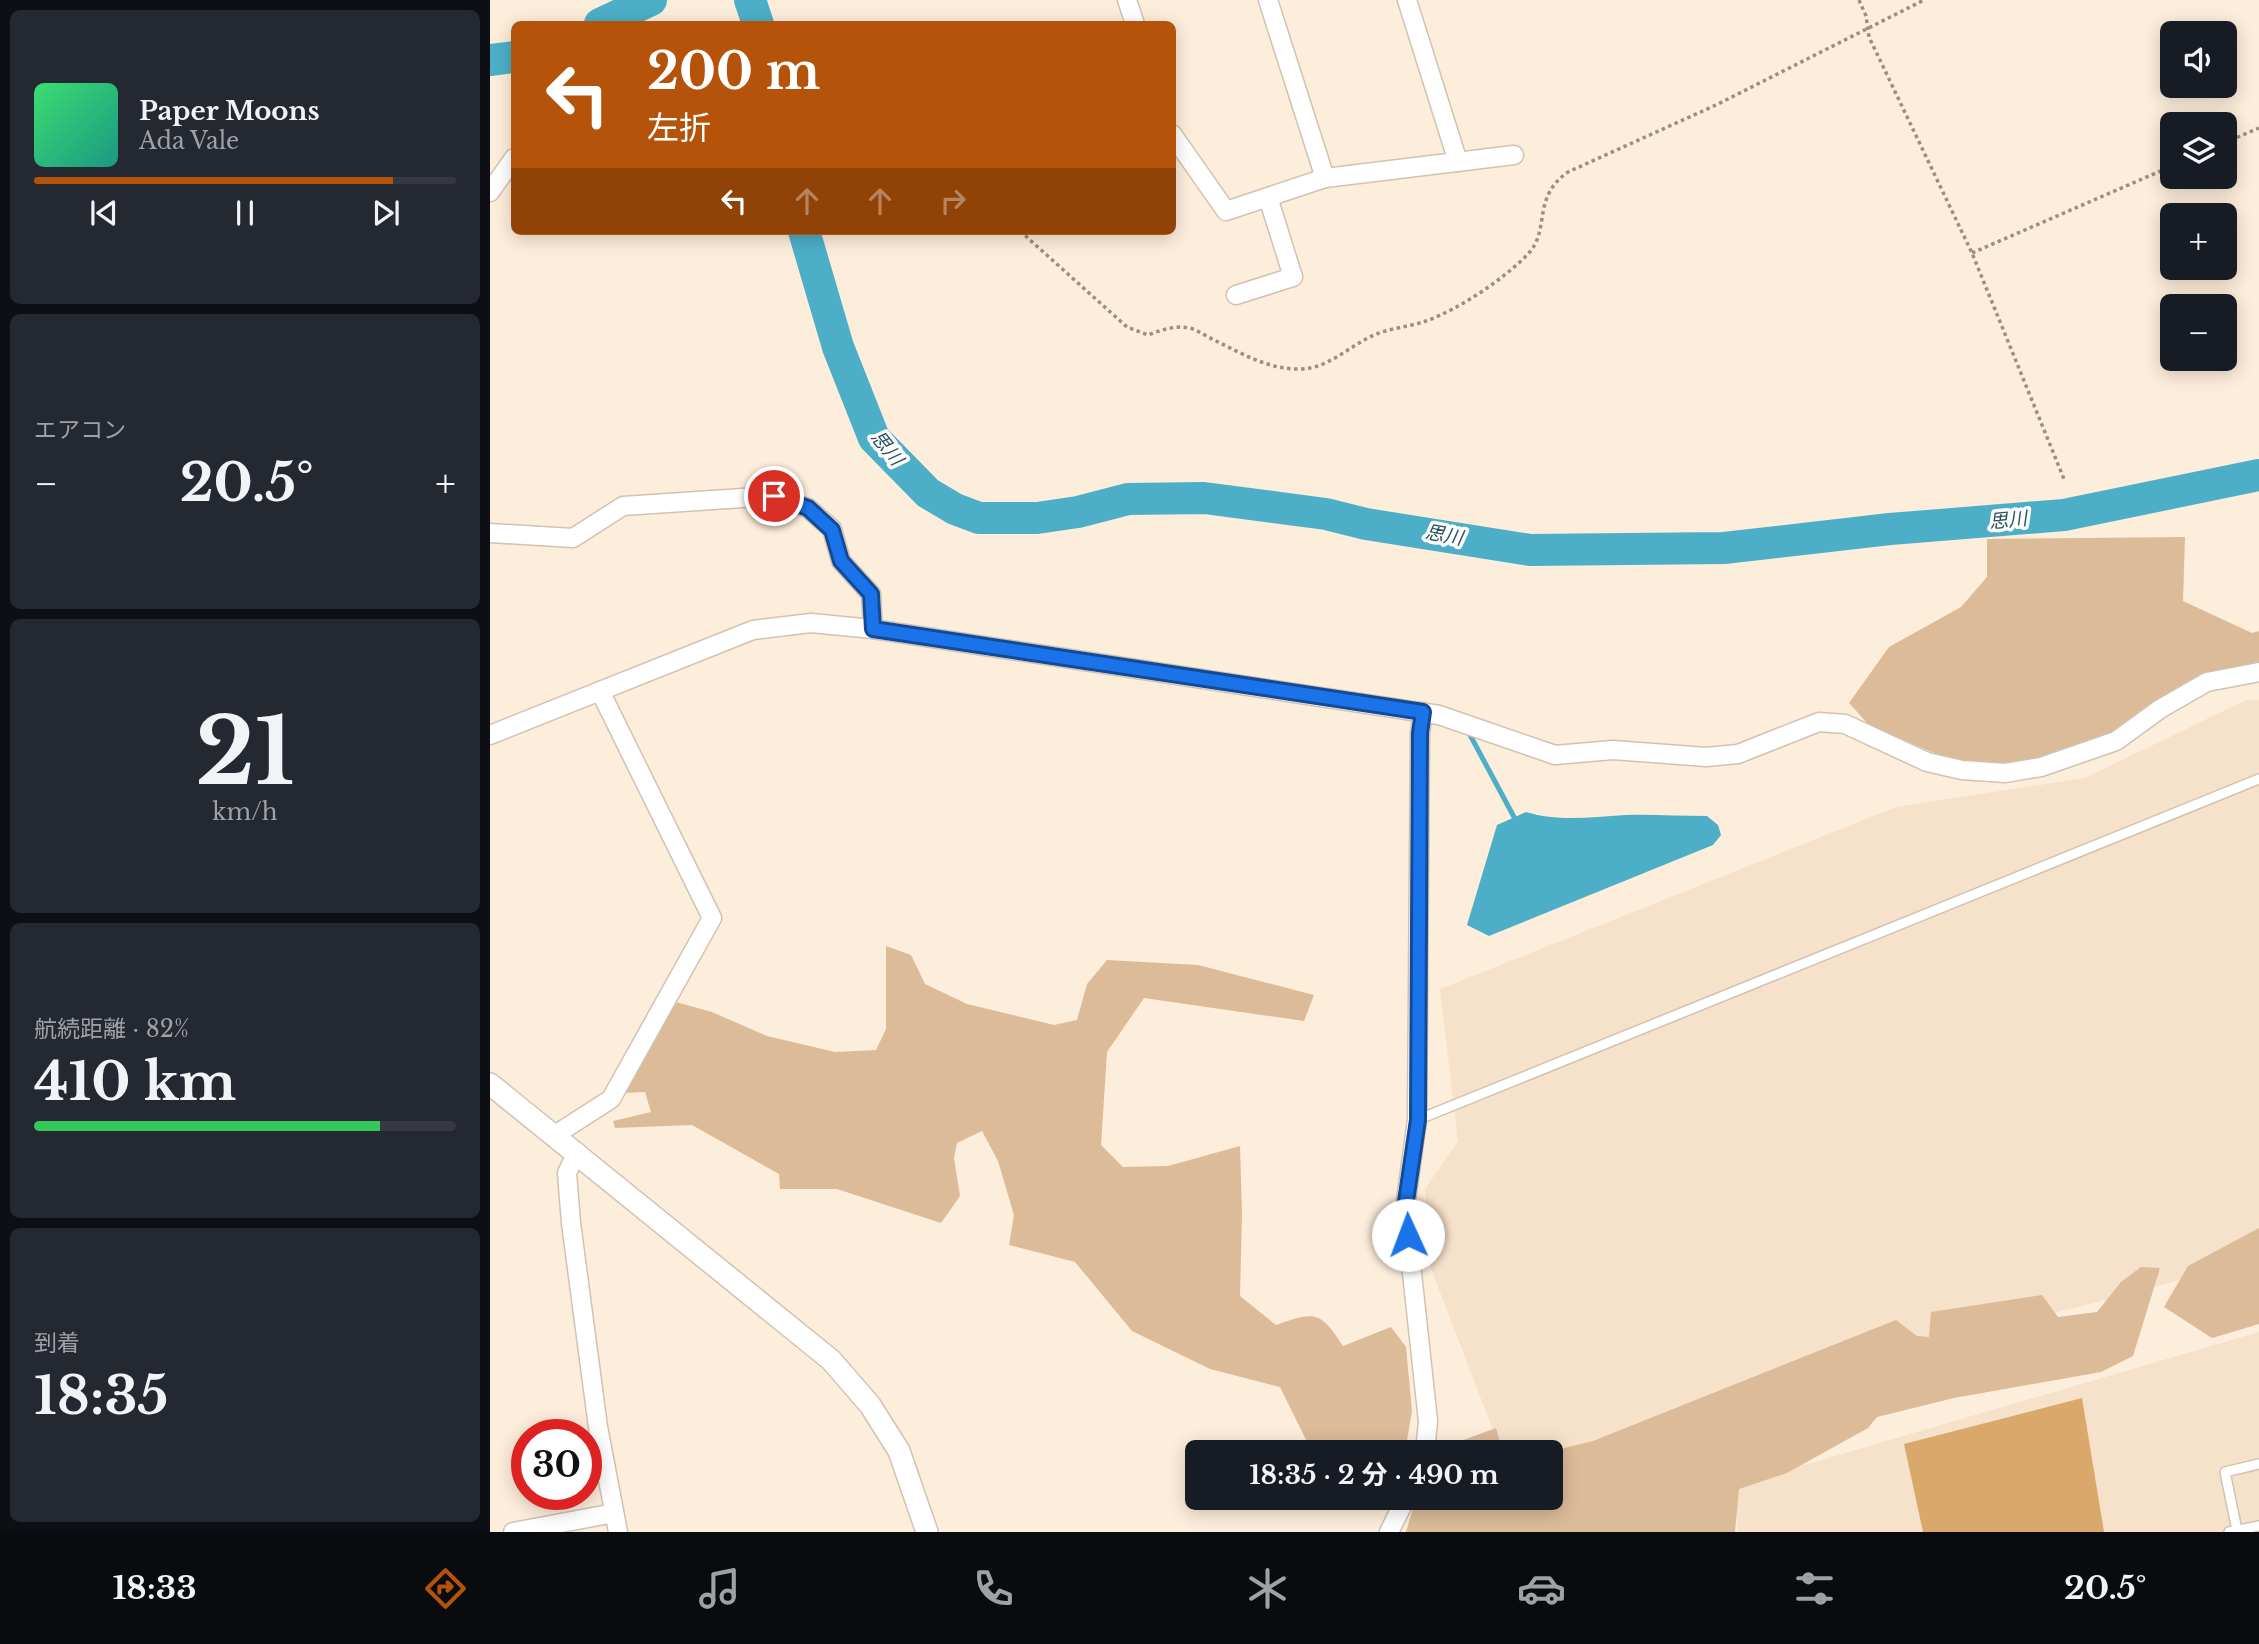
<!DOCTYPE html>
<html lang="ja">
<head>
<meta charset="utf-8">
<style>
  body { margin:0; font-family:"Libre Baskerville","Noto Sans JP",serif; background:#242831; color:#f1f3f6; height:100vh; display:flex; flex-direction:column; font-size:26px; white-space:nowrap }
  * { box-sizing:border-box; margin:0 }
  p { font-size:23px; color:#9ea1a6 }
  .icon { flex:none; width:38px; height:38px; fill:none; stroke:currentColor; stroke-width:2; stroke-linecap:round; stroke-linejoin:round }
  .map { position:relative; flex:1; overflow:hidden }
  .drawer { display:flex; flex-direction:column; gap:10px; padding:10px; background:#0d0f14; width:490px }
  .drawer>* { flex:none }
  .hud { position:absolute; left:21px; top:21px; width:665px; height:214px; border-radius:10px; box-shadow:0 4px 18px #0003; background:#b45309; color:#fff; overflow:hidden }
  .controls { position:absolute; left:1670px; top:21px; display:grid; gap:14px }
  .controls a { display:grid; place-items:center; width:77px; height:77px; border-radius:10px; background:#171b24; box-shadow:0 4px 18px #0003; font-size:35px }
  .speed { position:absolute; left:21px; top:1419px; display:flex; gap:14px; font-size:35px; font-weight:700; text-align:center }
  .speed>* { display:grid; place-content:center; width:91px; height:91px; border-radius:50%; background:#171b24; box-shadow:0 4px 18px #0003; line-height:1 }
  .speed .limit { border:10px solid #d22; background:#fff; color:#111 }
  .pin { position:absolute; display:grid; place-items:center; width:60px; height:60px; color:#fff; margin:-30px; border:4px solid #fff; border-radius:50%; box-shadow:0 2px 7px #0007 }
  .me { position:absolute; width:77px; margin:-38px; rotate:358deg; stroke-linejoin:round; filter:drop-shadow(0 0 5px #0008) }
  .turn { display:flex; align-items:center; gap:24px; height:147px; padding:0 21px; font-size:32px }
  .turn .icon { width:91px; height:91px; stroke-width:2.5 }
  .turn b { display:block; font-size:49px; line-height:60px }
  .lanes { display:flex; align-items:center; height:66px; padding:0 21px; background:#0003; justify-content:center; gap:35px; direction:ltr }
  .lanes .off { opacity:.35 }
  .big { font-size:52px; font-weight:700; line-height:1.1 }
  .drawer .card { flex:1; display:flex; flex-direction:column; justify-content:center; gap:10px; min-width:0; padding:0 24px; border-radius:10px; background:#242831 }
  .drawer .dial { align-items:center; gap:0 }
  .dial b { font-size:91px; line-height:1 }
  .song { display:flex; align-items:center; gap:21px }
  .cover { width:84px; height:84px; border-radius:10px; background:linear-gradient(135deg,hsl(140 70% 55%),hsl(170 70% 35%)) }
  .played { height:7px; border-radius:4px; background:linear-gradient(90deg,#b45309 85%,#363941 85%) }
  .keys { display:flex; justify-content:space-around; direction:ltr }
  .heat { display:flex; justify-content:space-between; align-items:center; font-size:38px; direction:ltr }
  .charge { height:10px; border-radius:5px; background:linear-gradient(90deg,#34c759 82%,#363941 0) }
  .trip { position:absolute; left:695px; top:1440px; width:378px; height:70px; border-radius:10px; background:#171b24; box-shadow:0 4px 18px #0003; font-weight:700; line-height:70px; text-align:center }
  .tab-bar { display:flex; height:112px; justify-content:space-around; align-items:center; background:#090b0e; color:#9ea1a6 }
  .tab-bar .icon { width:49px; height:49px }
  .tab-bar .selected { color:#b45309 }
  .tab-bar b { font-size:32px; color:#f1f3f6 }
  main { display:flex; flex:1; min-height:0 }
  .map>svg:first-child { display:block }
  .built { fill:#f6e1ca }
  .green { fill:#dcbc98 }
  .water { fill:#4cafc7 }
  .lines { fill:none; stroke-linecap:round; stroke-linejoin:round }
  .stream { stroke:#4cafc7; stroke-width:5 }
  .river { stroke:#4cafc7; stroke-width:32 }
  .building { fill:#daa86b }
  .service-casing { stroke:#d1c2b1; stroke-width:12 }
  .minor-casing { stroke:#d1c2b1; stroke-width:21 }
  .tertiary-casing { stroke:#d1c2b1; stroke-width:24 }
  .path { stroke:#9a8f82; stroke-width:3.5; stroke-dasharray:3.5 3.5; stroke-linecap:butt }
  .service { stroke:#fff; stroke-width:9 }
  .minor { stroke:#fff; stroke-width:18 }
  .tertiary { stroke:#fff; stroke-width:21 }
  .route-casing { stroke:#114b97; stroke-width:18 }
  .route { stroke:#1a73e8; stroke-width:12 }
  .labels { text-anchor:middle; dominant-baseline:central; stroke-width:7; stroke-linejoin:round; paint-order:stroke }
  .water-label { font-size:19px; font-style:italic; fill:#27525d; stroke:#fdfdfd }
</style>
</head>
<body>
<main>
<section class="drawer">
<div class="card">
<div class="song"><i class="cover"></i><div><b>Paper Moons</b><p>Ada Vale</p></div></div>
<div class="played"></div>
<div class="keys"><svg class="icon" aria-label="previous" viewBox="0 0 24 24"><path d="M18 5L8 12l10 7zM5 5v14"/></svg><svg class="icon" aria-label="pause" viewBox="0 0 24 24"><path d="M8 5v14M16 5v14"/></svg><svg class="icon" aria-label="next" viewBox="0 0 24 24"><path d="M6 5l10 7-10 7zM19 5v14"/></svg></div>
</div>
<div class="card"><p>エアコン</p>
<div class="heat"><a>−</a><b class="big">20.5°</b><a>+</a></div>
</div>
<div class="card dial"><b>21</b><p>km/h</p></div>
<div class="card"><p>航続距離 · 82%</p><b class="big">410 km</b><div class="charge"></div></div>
<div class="card"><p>到着</p><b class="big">18:35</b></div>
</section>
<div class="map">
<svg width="1769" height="1532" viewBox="0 0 1769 1532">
  <rect width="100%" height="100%" fill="#fdeddb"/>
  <g class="built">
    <polygon points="1756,700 1769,700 1769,1252 1676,1284 1472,1337 1266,1411 1060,1452 1023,1452 1008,1443 940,1266 935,1189 968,1141 950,989 1406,807 1595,778"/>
    <polygon points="1769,1332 1769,1532 1248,1532 1243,1486"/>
  </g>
  <g class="green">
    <polygon points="1695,537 1693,601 1762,633 1769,631 1769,665 1618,737 1524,767 1460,760 1379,725 1359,703 1399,647 1471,607 1497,577 1497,539"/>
    <path d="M396,946L421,955L435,984L477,1004L564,1025L587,1020L597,984L617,960L708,965L824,995L814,1021L654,998L617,1052L611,1145L633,1167L678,1166L750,1146L752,1214L750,1296L786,1325C826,1311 830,1311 853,1346L901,1327L916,1347L922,1411L915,1452H822L790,1387L720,1369L642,1331L585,1262L519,1245L524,1215L508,1161L492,1131L467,1143L464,1158L470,1196L451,1223L347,1189H290L289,1174L202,1125L125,1128L123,1121L161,1112L155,1092L133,1093L186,1002L222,1012L277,1036L345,1052L386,1050L396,1029Z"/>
    <polygon points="1769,1228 1769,1324 1722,1338 1674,1307 1698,1266"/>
    <polygon points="1651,1267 1670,1268 1643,1356 1611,1372 1464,1398 1387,1417 1378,1428 1297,1473 1249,1489 1245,1532 916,1532 926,1498 1060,1498 1060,1452 1058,1452 1103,1441 1406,1320 1427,1336 1439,1337 1441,1312 1552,1295 1568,1317 1607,1312 1631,1282"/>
    <polygon points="1006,1428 1010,1442 1029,1452 941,1452"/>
  </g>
  <path class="water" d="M1036,812C1069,822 1101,817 1135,815C1162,814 1190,816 1217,816L1228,825L1231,835L1223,845L999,936L977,925L1007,825Z"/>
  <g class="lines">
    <polyline class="stream" points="979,733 1024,817"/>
    <g class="river">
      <polyline points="260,0 268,24"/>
      <polyline points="110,24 161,0"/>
      <polyline points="0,60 24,57"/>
      <polyline points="314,231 348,347 384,438 438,493 465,509 489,518 547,518 588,512 638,499 714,498 836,514 876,524 1040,550 1234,548 1400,529 1574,515 1769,475"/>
    </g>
  </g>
  <polygon class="building" points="1592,1398 1614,1532 1433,1532 1414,1444"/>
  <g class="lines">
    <defs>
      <g id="service">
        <polyline points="927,1120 1769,779"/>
        <polyline points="1747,1530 1735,1472 1769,1464"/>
        <polyline points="1739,1532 1769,1526"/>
      </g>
      <g id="minor">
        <polyline points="637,0 645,24"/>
        <polyline points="778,0 835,178"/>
        <polyline points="917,0 968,162"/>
        <polyline points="682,134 736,211 835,178 1024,155"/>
        <polyline points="0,192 24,158"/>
        <polyline points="746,295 803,277 778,197"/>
        <polyline points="0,533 83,538 133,506 283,496 318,508 342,529 351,561 381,594 383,629"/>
        <polyline points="933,712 930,733 927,1120 915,1208 938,1421 935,1452"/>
        <polyline points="0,735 263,630 321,623 383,629 949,715 1065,755 1123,750 1216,757 1248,754 1329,722 1355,724 1437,762 1472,770 1515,773 1551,767 1626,741 1670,709 1717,682 1769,672"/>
        <polyline points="65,1135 121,1099 222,918 110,691"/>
        <polyline points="87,1152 77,1173 81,1223 108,1427 128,1532"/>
        <polyline points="23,1532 124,1513"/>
        <polyline points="899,1532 916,1498"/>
      </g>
      <polyline id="tertiary" points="0,1084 341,1360 380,1405 409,1451 437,1532"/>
    </defs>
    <use href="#service" class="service-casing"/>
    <use href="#minor" class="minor-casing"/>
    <use href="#tertiary" class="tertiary-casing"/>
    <g class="path">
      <polyline points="1369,0 1376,16 1379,37 1482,253 1574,479"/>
      <polyline points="1734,143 1769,128"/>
      <path d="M530,231L637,327L658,335C671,330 685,325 700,328C707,330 716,336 724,340C751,353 777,369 808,369C837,370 859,346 884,335C900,328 919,327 936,321C969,309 1013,280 1038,254C1061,230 1041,198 1078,172L1226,105L1434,0"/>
      <polyline points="1482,253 1682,166"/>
    </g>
    <use href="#service" class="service"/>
    <use href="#minor" class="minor"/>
    <use href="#tertiary" class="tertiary"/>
  </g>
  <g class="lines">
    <defs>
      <polyline id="route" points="284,496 318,508 342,530 351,561 381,594 383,629 933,712 930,733 928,1120 915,1208 918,1235"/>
    </defs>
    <use href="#route" class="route-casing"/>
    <use href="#route" class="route"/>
  </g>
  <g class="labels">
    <g class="water-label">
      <text transform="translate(397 448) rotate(51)">思川</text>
      <text transform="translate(1518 520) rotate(-6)">思川</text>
      <text transform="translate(954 535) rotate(10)">思川</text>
    </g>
  </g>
</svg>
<div class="controls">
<a><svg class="icon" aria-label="sound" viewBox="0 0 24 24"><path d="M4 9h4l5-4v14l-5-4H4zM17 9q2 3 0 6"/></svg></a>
<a><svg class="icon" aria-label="layers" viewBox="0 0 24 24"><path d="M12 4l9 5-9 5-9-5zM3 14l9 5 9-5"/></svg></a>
<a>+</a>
<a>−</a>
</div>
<div class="speed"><div class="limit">30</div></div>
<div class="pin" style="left:284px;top:496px;background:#d93025"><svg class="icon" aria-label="arrive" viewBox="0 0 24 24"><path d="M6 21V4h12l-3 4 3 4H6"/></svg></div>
<svg class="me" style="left:918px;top:1235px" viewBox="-20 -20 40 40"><circle r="19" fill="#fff"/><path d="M0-13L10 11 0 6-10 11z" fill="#1a73e8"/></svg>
<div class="trip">18:35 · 2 分 · 490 m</div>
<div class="hud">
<div class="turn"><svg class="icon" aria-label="left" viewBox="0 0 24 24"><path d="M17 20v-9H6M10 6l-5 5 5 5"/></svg><div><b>200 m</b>左折</div></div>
<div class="lanes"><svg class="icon" aria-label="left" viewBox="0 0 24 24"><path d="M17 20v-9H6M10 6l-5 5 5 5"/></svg><svg class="icon off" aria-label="ahead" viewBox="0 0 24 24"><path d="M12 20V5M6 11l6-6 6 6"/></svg><svg class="icon off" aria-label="ahead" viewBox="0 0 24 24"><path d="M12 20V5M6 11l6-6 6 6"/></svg><svg class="icon off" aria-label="right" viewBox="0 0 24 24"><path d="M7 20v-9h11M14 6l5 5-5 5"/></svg></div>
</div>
</div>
</main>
<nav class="tab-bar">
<b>18:33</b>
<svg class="icon selected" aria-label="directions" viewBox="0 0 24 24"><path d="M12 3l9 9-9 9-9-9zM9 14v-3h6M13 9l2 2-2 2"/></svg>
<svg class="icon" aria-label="music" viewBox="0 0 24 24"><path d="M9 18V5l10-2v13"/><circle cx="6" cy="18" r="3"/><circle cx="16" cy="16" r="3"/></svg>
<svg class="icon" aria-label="phone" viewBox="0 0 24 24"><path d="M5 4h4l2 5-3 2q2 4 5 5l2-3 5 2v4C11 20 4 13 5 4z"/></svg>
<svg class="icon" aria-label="climate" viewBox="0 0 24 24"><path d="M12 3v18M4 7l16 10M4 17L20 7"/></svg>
<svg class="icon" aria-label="car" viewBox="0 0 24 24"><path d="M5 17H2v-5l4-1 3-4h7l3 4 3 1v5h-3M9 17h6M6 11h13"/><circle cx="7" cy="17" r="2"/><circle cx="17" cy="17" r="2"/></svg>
<svg class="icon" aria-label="filters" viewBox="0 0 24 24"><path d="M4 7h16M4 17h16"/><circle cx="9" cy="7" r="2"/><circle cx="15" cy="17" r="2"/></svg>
<b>20.5°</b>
</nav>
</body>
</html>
